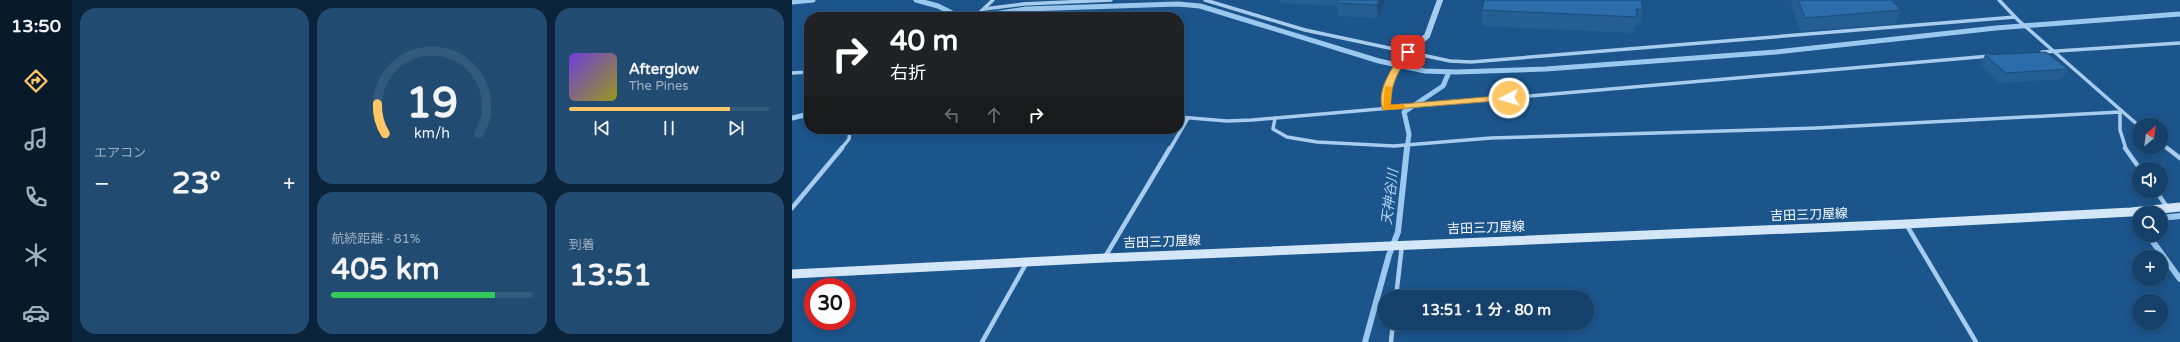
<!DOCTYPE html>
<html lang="ja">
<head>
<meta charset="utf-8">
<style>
  body { margin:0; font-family:"Varela Round","Noto Sans JP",sans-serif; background:#214b71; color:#f1f3f6; height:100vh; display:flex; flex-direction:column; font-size:15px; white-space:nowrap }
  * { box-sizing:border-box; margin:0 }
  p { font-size:13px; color:#9dafc0 }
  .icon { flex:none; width:22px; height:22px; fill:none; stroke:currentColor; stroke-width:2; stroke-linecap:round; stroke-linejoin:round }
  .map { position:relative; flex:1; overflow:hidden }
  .panel { display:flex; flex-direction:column; gap:8px; padding:8px; background:#0b233a; width:720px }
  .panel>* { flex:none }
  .top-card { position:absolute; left:12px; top:12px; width:380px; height:122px; border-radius:16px; box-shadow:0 2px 10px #0003,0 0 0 1px #33597d; background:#202124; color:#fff; overflow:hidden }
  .needle { width:26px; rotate:29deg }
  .fabs { position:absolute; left:1340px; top:118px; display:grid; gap:8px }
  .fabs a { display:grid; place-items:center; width:36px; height:36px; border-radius:50%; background:#144069; box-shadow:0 2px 10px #0003,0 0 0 1px #33597d; font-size:20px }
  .speed { position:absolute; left:12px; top:278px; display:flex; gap:8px; font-size:20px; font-weight:700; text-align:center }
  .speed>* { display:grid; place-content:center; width:52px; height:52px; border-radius:50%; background:#144069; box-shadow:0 2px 10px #0003,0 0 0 1px #33597d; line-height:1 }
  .speed .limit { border:6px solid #d22; background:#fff; color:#111 }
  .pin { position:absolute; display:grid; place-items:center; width:34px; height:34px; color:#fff; margin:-17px; border-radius:8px; box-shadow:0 2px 6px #0006 }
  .me { position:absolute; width:44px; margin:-22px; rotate:265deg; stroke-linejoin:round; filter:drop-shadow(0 0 3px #0008) }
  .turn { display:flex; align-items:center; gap:14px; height:84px; padding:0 20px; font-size:18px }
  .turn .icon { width:52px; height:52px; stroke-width:2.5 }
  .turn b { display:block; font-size:28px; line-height:34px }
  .lanes { display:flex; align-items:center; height:38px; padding:0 20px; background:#0003; justify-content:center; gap:20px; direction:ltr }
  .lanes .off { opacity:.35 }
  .big { font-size:30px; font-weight:700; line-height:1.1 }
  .panel .card { flex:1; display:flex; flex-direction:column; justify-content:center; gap:6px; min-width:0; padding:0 14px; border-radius:16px; background:#214b71 }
  .panel .dial { align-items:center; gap:0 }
  .dial svg { height:104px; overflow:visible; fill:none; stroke:#33597d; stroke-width:7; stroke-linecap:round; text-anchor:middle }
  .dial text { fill:#f1f3f6; stroke:none }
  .song { display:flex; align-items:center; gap:12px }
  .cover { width:48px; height:48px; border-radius:6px; background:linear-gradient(135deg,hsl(260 70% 55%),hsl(60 70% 35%)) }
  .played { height:4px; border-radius:2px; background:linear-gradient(90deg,#fec664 80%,#33597d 80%) }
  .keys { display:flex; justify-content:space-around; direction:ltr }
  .heat { display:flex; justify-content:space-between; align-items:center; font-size:22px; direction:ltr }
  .charge { height:6px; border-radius:3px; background:linear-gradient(90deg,#34c759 81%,#33597d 0) }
  .panel .tiles { flex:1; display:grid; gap:8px; grid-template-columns:repeat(3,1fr) }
  .card:first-child { grid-row:span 2 }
  .trip { position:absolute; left:586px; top:290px; width:216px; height:40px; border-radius:20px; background:#144069; box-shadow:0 2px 10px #0003,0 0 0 1px #33597d; font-weight:700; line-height:40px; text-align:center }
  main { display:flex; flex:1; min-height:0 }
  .tab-bar { display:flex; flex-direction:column; width:72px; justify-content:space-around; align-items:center; background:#081a2a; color:#9dafc0 }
  .tab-bar .icon { width:28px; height:28px }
  .tab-bar .selected { color:#fec664 }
  .tab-bar b { font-size:18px; color:#f1f3f6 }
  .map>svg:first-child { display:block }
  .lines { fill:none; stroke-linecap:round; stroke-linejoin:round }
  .stream-far1 { stroke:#9ac8ef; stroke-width:5 }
  .stream { stroke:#9ac8ef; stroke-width:6 }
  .minor-far1 { stroke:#a7cced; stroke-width:3.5 }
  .minor { stroke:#a7cced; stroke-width:4.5 }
  .tertiary { stroke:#a7cced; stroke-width:6 }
  .secondary { stroke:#d4e7f9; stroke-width:9 }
  .wall { fill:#245e92 }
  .shaded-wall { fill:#1d4c77 }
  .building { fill:#2a6daa; stroke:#1d4c77 }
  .route { fill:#fec664; stroke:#a58141 }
  .slow { fill:#f59e0b }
  .labels { text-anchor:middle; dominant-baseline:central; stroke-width:4; stroke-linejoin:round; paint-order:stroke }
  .street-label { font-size:13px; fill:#fff; stroke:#1b558c }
  .water-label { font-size:14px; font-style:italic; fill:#b3d6f4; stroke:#1b558c }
</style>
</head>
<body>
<main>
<nav class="tab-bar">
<b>13:50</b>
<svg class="icon selected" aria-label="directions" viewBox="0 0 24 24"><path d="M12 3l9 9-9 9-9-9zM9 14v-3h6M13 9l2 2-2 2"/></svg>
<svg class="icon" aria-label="music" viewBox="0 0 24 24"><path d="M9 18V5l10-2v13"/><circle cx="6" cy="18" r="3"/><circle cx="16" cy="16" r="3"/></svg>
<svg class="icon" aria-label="phone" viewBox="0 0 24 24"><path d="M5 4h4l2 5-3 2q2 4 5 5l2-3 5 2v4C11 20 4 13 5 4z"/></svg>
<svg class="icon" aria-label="climate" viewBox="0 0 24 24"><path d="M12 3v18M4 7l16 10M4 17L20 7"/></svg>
<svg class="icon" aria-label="car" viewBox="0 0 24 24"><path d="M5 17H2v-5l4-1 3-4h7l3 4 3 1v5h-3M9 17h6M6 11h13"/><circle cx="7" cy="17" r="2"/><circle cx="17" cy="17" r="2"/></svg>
</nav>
<section class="panel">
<div class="tiles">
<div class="card"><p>エアコン</p>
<div class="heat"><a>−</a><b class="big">23°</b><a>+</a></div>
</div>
<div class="card dial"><svg viewBox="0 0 100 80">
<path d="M14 69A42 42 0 1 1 86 69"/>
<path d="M14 69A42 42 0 0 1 8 46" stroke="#fec664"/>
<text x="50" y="56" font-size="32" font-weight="700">19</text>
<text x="50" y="72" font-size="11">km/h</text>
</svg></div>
<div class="card">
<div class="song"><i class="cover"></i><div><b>Afterglow</b><p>The Pines</p></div></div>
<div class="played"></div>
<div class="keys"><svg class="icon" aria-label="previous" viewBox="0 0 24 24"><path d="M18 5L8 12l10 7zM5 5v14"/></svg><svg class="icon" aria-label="pause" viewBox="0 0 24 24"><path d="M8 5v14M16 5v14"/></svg><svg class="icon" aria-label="next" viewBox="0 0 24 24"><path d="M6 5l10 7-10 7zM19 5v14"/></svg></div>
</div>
<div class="card"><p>航続距離 · 81%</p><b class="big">405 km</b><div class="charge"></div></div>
<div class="card"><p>到着</p><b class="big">13:51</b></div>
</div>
</section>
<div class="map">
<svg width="1388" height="342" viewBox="0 0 1388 342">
  <rect width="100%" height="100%" fill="#1b558c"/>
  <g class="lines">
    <g class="stream-far1">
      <polyline points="124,0 146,6 168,17"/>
      <polyline points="0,2 21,0"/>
      <polyline points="181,17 234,9 386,4 408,6 587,61 633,71 664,72 754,69 984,52 1204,28 1388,14"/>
      <polyline points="0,118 17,114"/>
      <polyline points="615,149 617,134 612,112 651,86 657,72"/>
    </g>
    <g class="stream">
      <polyline points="1369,218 1388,216"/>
      <polyline points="1356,235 1388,279"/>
      <polyline points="573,342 597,255 606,232 615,148"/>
    </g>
    <g class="minor-far1">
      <polyline points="413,0 513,30 658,61 679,62 1223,17"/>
      <polyline points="1207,0 1226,20 1347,126"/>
      <polyline points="192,9 231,4 319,0"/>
      <polyline points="183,17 201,0"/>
      <polyline points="1250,52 1388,43"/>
      <polyline points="0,73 17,72"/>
      <polyline points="594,108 600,78 616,52"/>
      <polyline points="387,117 435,121 460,120 1198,56"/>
      <polyline points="483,118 481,129 495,137 525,142 602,146 699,138 1025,128 1328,112 1328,130 1334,149"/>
      <polyline points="1369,143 1376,149"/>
      <polyline points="49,149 57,139 58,129"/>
      <polyline points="378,149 396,118"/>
    </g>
    <g class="minor">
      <polyline points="1333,148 1348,169"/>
      <polyline points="1375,148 1388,158"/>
      <polyline points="1364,191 1375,207"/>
      <polyline points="0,208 50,148"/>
      <polyline points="1114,224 1184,342"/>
      <polyline points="313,257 378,148"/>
      <polyline points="604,297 610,245"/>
      <polyline points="190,342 235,262"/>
      <polyline points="599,342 601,323"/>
    </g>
    <polyline class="tertiary" points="616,52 635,36 648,0"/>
    <polyline class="secondary" points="0,274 313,258 1114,224 1339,212 1388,207"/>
  </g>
  <g class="wall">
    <polygon points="487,0 594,0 586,18 546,16 545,6 488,3"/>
    <polygon points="692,0 851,10 848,25 843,25 842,33 690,26 690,10"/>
    <polygon points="1000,0 1099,0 1109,10 1103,24 1008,31 999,4"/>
    <polygon points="1193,55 1276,69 1270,79 1208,83 1188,65"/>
  </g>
  <polygon class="shaded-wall" points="587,0 594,0 586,18 585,5"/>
  <g class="building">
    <polygon points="546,0 587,0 585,5 544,3"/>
    <polygon points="692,0 849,0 851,10 844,9 845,17 690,10"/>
    <polygon points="1006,0 1099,0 1109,10 1013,18"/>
    <polygon points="1254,52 1276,69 1214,73 1193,55"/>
  </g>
  <path class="route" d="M613,50L620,52C606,71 600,81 598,105L717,95L721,98L717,100L591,110C583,90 602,65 613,50Z"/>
  <polygon class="slow" points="593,86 600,87 599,105 610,104 614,107 613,109 591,110"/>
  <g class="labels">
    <g class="street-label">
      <text transform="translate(1017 215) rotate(-2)">吉田三刀屋線</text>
      <text transform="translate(694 228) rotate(-2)">吉田三刀屋線</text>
      <text transform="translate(370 242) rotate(-2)">吉田三刀屋線</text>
    </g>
    <g class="water-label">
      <text transform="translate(598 197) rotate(-83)">天神谷川</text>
    </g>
  </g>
</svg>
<div class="fabs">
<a><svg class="needle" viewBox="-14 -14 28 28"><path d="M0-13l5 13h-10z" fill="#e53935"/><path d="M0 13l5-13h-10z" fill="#9dafc0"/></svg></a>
<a><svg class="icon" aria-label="sound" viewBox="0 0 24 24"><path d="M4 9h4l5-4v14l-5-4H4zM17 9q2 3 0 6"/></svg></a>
<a><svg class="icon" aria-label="search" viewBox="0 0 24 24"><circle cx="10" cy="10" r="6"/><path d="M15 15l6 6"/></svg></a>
<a>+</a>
<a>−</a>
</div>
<div class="speed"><div class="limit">30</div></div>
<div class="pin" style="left:616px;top:52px;background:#d93025"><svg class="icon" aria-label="arrive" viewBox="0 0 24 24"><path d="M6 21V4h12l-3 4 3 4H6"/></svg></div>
<svg class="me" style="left:717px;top:98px" viewBox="-20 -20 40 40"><circle r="17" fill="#fec664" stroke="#fff" stroke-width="3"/><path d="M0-11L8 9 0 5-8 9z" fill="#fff"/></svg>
<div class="trip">13:51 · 1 分 · 80 m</div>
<div class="top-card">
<div class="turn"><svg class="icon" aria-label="right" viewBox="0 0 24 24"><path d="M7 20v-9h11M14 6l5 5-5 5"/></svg><div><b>40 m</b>右折</div></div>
<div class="lanes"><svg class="icon off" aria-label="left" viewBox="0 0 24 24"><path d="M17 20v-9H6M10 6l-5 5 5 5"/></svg><svg class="icon off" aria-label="ahead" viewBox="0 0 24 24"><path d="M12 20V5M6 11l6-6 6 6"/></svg><svg class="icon" aria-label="right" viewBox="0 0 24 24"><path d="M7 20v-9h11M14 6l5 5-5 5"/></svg></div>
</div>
</div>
</main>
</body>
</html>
